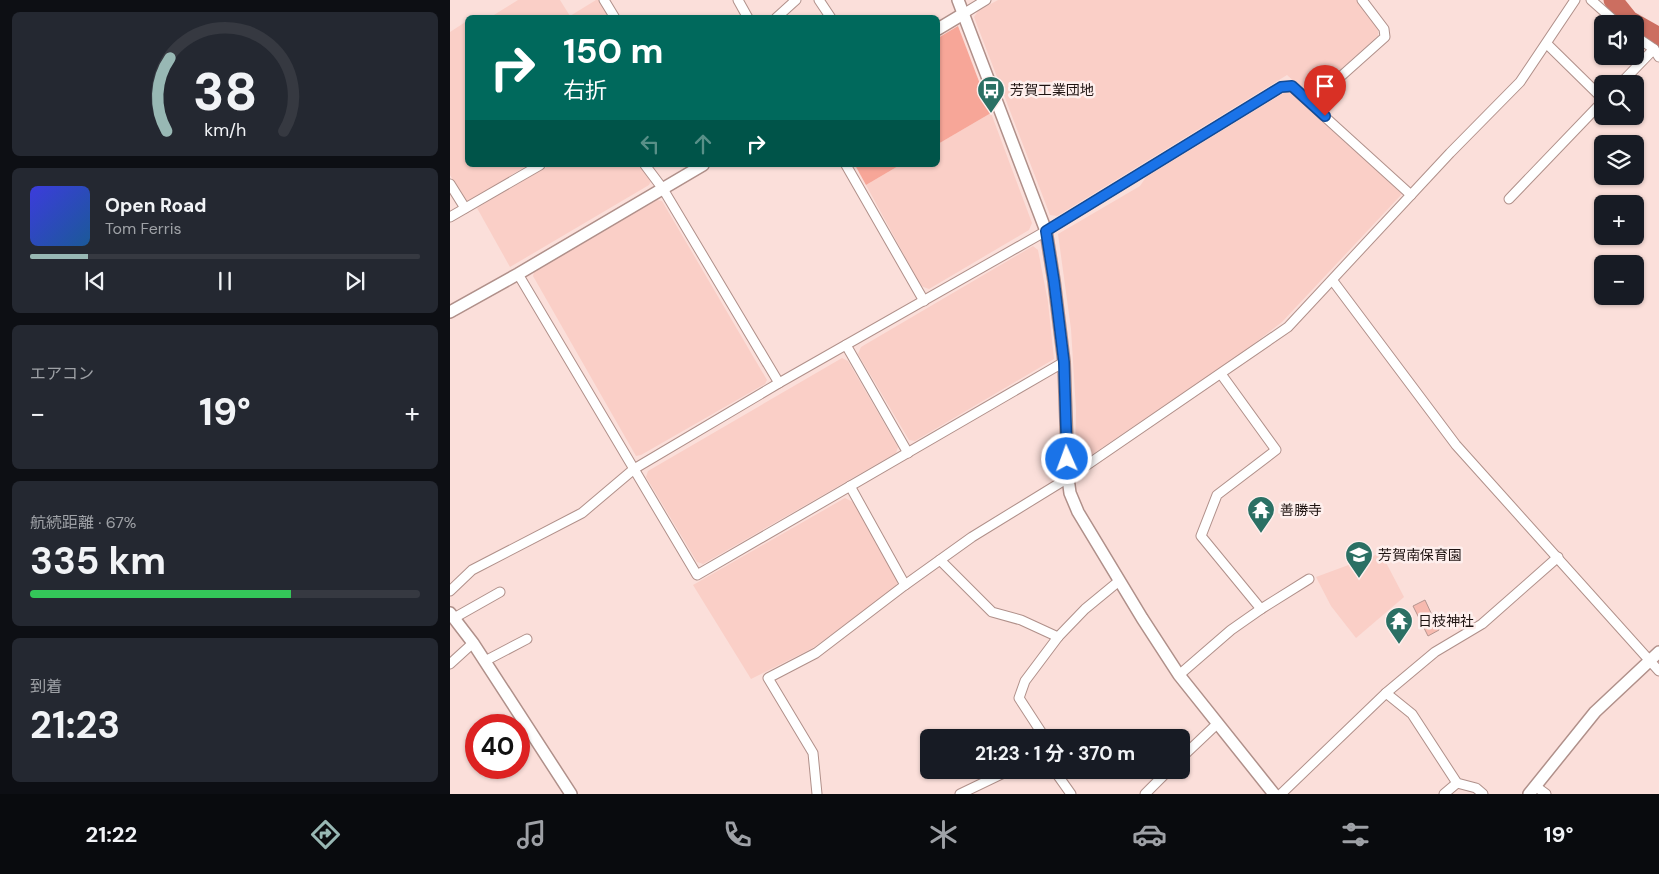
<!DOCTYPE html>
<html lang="ja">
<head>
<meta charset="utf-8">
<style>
  body { margin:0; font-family:"DM Sans","Noto Sans JP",sans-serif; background:#242831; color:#f1f3f6; height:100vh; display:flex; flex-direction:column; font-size:19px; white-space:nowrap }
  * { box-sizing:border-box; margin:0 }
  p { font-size:16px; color:#9ea1a6 }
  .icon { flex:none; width:28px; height:28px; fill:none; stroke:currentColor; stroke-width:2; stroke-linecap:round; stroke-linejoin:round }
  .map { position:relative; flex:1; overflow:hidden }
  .panel { display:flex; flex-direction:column; gap:12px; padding:12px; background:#0d0f14; width:450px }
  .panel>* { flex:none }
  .banner { position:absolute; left:15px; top:15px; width:475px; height:152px; border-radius:8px; box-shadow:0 1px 4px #0004; background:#00695c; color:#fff; overflow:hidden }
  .controls { position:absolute; left:1144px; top:15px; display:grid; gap:10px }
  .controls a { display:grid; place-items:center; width:50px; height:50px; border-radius:8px; background:#171b24; box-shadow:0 1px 4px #0004; font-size:25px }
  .speed { position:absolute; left:15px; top:714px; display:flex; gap:10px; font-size:25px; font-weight:700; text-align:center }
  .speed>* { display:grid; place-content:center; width:65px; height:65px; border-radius:50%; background:#171b24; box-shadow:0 1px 4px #0004; line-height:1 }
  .speed .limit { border:8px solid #d22; background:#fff; color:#111 }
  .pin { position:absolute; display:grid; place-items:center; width:42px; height:42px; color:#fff; margin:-51px -21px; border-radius:50% 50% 50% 0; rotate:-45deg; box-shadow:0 0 5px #0007 }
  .pin .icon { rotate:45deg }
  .me { position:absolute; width:55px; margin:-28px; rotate:358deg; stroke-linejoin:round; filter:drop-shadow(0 0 4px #0008) }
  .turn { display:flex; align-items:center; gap:18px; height:105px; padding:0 15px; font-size:22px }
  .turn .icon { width:65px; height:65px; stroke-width:2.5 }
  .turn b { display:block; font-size:35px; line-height:42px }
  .lanes { display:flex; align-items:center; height:48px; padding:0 15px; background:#0003; justify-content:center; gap:25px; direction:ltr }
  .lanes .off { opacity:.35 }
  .big { font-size:38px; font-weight:700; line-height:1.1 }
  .panel .widget { flex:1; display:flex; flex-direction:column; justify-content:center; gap:8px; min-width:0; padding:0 18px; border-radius:8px; background:#242831 }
  .panel .dial { align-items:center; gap:0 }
  .dial svg { height:130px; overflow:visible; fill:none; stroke:#363941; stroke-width:7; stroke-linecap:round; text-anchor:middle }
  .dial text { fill:#f1f3f6; stroke:none }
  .song { display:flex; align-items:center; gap:15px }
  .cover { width:60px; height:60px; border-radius:8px; background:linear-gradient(135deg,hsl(240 70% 55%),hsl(210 70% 35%)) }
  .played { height:5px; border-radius:2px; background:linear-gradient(90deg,#98b8b4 15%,#363941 15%) }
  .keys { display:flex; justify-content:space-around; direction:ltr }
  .heat { display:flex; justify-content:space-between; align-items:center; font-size:28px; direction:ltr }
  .charge { height:8px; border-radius:4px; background:linear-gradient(90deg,#34c759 67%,#363941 0) }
  .trip { position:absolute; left:470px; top:729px; width:270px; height:50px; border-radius:8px; background:#171b24; box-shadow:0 1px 4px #0004; font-weight:700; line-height:50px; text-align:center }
  .tab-bar { display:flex; height:80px; justify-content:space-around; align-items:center; background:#090b0e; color:#9ea1a6 }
  .tab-bar .icon { width:35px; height:35px }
  .tab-bar .active { color:#98b8b4 }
  .tab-bar b { font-size:22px; color:#f1f3f6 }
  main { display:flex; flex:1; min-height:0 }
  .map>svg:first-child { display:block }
  .built { fill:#facfc7 }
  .green { fill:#f7a698 }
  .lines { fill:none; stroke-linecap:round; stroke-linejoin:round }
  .river { stroke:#cc6e60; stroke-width:19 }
  .building { fill:#f7baaf; stroke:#b5958f }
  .street-casing { stroke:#b0908a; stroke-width:11 }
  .secondary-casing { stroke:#b0908a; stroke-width:14 }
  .street { stroke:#fff; stroke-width:9 }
  .secondary { stroke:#fff; stroke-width:11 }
  .route-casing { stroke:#114b97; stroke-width:12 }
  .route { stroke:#1a73e8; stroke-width:9 }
  .labels { text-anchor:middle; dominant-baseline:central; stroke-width:5; stroke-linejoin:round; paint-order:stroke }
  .poi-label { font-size:14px; fill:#1e1311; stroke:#feefed; text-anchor:start }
</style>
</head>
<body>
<main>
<section class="panel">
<div class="widget dial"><svg viewBox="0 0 100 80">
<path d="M14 69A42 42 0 1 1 86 69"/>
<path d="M14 69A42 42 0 0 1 16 24" stroke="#98b8b4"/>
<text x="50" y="56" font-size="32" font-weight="700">38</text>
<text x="50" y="72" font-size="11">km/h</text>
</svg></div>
<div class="widget">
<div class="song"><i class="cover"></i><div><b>Open Road</b><p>Tom Ferris</p></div></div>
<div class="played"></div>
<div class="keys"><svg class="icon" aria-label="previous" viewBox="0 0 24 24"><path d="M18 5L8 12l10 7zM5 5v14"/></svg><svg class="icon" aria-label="pause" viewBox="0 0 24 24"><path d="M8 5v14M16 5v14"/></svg><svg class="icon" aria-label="next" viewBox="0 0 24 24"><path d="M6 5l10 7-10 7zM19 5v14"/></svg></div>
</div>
<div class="widget"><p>エアコン</p>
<div class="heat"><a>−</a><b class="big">19°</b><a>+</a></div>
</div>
<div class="widget"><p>航続距離 · 67%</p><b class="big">335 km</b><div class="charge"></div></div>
<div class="widget"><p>到着</p><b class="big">21:23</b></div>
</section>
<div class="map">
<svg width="1209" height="794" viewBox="0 0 1209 794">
  <rect width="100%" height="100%" fill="#fbdfda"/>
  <g class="built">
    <polygon points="68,0 110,0 120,16 146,0 151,0 161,18 39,18"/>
    <polygon points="548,0 907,0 928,29 928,36 864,93 857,93 837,75 607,216 600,215 524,17 528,11"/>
    <polygon points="17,21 18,165 78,165 61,175 60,178 19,202 15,200 0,175 0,32"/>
    <polygon points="835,92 841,93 952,194 832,322 792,353 631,462 625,460 626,410 621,329 608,234 690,186 696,177"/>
    <polygon points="541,113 582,223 579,230 479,289 471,286 416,185 450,165 488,165 488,144"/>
    <polygon points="100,165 189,165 201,181 199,185 60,267 27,208"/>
    <polygon points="207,200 212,201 317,380 315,384 191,455 186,456 83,276 84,272"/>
    <polygon points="583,246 588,250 598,302 604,359 465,441 459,440 408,354 411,347"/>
    <polygon points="392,358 398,361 448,447 446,453 253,564 247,562 196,477 198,471"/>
    <polygon points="395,498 403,502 448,579 446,587 363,648 301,679 243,585"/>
    <polygon points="931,553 954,597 906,638 881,606 866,577"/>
  </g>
  <g class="green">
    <polygon points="508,26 541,113 488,144 488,38"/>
    <polygon points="405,165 450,165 416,185"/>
  </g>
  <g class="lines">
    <polyline class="river" points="1163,0 1179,20 1209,37"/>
  </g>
  <polygon class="building" points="975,600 989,630 978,636 963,606"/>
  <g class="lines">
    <defs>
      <g id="street">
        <polyline points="154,0 165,18"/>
        <polyline points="288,0 298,18"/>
        <polyline points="369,0 381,18"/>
        <polyline points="1141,0 1168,24"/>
        <polyline points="513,14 536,0"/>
        <polyline points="326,18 346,0"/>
        <polyline points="1185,36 1204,49"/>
        <polyline points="1097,44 1152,98"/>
        <polyline points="1170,84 1204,49 1209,57"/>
        <polyline points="861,103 935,37 934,29 912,0"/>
        <polyline points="195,165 213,189 329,383"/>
        <polyline points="396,165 474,301"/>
        <polyline points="0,184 15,208"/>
        <polyline points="1059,199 1152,102"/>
        <polyline points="0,217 90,165"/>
        <polyline points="68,274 247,575 614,362"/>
        <polyline points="883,281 1006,445 1209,671"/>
        <polyline points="396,345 458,453"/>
        <polyline points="771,374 826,450 767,495 751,536 811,609"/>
        <polyline points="400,486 455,585"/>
        <polyline points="490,560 542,612 571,620 608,637 575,681 569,698 595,738"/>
        <polyline points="0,591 22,570 132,513 184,469 329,383 596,231 831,87 842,87 961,195"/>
        <polyline points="4,618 50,592"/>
        <polyline points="608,637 635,609 669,581"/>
        <polyline points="35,661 77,639"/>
        <polyline points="0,664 23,643"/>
        <polyline points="729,675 781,630 811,609 859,579"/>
        <polyline points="936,693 962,714 1007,783 1026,788 1033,794"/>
        <polyline points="731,758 768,723"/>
        <polyline points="604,770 621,794"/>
        <polyline points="1085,786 1096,794"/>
        <polyline points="367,794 363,753 318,678 366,653 455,585 522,537 618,478 838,327 1000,153 1070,82 1125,0"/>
        <polyline points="510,794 560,770"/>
        <polyline points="695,794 719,770"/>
        <polyline points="831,794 936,693 985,652 1032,624 1108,557"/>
        <polyline points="994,794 1007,783"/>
      </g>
      <g id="secondary">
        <polyline points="508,0 596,231 604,281 614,362 618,478 620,493 628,512 692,618 729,675 824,794"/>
        <polyline points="488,29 513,14"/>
        <polyline points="0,312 68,274 253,165"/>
        <polyline points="0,613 23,643 121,794"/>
        <polyline points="1079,794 1145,712 1209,652"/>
      </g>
    </defs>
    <use href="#street" class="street-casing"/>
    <use href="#secondary" class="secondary-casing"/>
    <use href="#street" class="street"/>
    <use href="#secondary" class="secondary"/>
  </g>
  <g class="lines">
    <defs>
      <polyline id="route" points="617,459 614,362 604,281 596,231 831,87 842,86 875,116"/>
    </defs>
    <use href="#route" class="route-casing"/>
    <use href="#route" class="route"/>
  </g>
  <defs>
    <symbol id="bus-pin" viewBox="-11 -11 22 30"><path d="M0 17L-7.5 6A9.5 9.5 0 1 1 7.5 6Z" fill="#2b7064" stroke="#feefed"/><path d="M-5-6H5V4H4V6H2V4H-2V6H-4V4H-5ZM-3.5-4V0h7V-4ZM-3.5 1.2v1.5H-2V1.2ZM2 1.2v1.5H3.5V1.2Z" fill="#fff"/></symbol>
    <symbol id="temple-pin" viewBox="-11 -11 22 30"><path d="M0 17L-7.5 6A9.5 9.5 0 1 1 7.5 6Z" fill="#2b7064" stroke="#feefed"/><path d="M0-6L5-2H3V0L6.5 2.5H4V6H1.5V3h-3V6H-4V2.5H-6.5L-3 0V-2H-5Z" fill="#fff"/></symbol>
    <symbol id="school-pin" viewBox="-11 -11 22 30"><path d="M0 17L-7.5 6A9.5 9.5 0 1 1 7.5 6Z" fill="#2b7064" stroke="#feefed"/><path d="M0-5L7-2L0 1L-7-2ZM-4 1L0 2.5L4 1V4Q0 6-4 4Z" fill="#fff"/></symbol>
  </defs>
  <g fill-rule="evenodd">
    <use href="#bus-pin" x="525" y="74" width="32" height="43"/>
    <use href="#temple-pin" x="795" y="494" width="32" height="43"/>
    <use href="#school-pin" x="893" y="539" width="32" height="43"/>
    <use href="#temple-pin" x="933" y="605" width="32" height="43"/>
  </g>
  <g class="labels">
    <g class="poi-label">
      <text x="560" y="90">芳賀工業団地</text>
      <text x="830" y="510">善勝寺</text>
      <text x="928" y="555">芳賀南保育園</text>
      <text x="968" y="621">日枝神社</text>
    </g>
  </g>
</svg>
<div class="controls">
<a><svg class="icon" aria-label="sound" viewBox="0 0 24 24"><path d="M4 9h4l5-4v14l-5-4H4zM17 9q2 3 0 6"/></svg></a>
<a><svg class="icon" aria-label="search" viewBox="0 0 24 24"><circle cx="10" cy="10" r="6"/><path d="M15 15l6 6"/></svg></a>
<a><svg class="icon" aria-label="layers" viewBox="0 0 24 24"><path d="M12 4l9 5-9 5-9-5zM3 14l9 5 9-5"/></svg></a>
<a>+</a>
<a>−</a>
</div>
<div class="speed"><div class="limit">40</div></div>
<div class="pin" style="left:875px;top:116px;background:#d93025"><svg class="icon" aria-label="arrive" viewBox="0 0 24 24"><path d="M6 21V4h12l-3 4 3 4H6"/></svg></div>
<svg class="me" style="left:617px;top:459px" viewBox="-20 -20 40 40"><circle r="17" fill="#1a73e8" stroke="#fff" stroke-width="3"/><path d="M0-11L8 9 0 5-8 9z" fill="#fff"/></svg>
<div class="trip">21:23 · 1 分 · 370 m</div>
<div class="banner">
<div class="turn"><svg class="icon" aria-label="right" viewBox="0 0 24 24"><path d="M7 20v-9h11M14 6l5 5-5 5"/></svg><div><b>150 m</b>右折</div></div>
<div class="lanes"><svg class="icon off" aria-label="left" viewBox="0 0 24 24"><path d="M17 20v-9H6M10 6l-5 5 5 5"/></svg><svg class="icon off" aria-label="ahead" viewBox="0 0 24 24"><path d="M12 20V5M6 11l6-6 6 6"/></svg><svg class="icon" aria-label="right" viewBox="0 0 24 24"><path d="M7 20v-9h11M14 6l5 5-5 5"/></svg></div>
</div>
</div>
</main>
<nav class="tab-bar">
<b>21:22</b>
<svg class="icon active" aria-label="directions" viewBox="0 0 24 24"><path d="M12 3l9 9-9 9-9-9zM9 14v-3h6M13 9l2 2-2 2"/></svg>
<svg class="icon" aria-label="music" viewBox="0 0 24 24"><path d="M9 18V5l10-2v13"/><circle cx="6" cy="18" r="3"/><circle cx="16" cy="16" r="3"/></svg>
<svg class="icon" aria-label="phone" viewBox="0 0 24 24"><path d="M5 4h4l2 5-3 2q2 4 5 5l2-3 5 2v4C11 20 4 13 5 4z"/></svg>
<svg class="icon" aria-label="climate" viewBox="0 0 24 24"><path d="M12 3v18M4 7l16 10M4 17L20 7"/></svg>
<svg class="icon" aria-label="car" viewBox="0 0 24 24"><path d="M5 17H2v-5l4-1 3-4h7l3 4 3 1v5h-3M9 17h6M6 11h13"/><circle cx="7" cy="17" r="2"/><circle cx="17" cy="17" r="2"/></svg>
<svg class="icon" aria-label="filters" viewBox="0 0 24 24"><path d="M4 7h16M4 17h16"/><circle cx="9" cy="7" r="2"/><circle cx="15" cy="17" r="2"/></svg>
<b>19°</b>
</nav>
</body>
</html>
